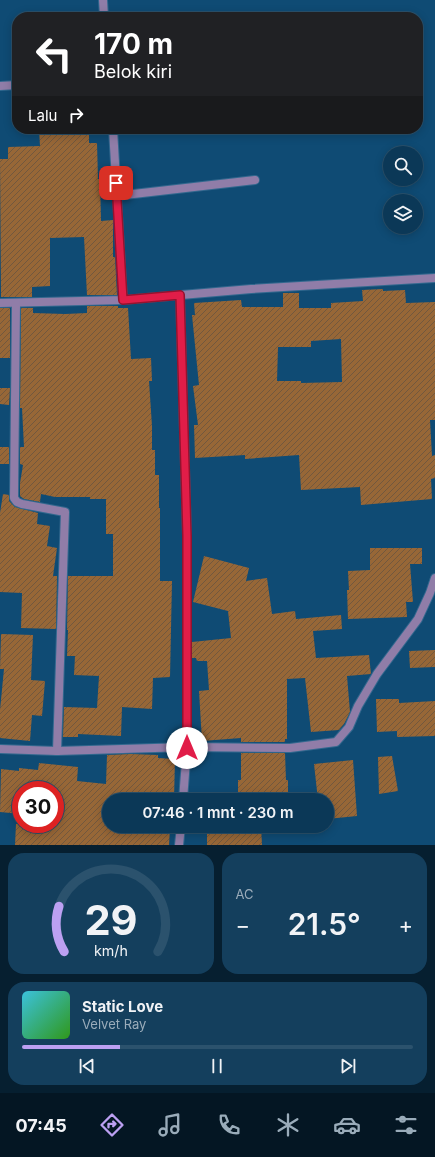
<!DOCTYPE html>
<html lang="id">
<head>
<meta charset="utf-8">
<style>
  body { margin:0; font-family:Inter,sans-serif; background:#143f5d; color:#f1f3f6; height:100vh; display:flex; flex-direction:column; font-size:15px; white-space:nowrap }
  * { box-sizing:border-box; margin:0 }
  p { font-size:13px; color:#9aacba }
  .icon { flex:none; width:22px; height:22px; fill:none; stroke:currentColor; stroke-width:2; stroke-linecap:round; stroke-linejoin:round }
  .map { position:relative; height:845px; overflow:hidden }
  .panel { display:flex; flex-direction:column; gap:8px; padding:8px; background:#061f30; flex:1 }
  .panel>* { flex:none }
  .top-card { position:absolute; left:12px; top:12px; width:411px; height:122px; border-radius:16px; box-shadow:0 2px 10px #0003,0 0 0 1px #2b526d; background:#202124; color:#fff; overflow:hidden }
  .buttons { position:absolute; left:383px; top:146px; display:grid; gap:8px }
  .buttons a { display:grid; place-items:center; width:40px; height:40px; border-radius:50%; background:#0b3857; box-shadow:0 2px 10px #0003,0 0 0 1px #2b526d; font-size:20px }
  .speed { position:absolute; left:12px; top:781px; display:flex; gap:8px; font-size:20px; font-weight:700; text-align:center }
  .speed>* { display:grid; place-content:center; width:52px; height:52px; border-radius:50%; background:#0b3857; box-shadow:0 2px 10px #0003,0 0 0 1px #2b526d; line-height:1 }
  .speed .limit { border:6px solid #d22; background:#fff; color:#111 }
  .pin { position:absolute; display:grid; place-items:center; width:34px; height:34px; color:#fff; margin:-17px; border-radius:8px; box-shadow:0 2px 6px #0006 }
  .me { position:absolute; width:44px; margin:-22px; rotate:0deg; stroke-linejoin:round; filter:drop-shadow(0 0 3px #0008) }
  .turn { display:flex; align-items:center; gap:14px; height:84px; padding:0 16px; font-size:18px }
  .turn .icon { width:52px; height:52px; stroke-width:2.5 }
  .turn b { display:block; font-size:28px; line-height:34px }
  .then { display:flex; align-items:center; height:38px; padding:0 16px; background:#0003; gap:8px; font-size:15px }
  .big { font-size:30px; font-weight:600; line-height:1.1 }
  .panel .card { flex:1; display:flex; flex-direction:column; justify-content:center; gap:6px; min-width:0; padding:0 14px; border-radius:16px; background:#143f5d }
  .panel .dial { align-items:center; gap:0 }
  .dial svg { height:104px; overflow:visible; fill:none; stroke:#2b526d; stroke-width:7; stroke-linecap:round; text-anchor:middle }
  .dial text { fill:#f1f3f6; stroke:none }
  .song { display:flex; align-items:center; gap:12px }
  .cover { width:48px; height:48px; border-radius:6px; background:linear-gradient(135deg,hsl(190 70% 55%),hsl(110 70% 35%)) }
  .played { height:4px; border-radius:2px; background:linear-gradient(90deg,#bca0f2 25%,#2b526d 25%) }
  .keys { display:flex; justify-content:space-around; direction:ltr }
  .heat { display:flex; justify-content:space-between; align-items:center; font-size:22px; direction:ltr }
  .panel .tiles { flex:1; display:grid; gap:8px; grid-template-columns:1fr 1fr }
  .card:last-child { grid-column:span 2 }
  .trip { position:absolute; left:102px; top:793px; width:232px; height:40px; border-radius:20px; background:#0b3857; box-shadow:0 2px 10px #0003,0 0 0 1px #2b526d; font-weight:600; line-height:40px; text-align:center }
  .dock { display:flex; height:64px; justify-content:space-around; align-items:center; background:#041623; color:#9aacba }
  .dock .icon { width:28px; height:28px }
  .dock .on { color:#bca0f2 }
  .dock b { font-size:18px; color:#f1f3f6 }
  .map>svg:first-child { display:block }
  .building { fill:url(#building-hatch); fill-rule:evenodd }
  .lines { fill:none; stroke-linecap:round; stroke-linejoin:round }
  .street-casing { stroke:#32688e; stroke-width:10 }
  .street { stroke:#907da8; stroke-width:8 }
  .route-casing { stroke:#92132f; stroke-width:10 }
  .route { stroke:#e11d48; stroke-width:7 }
</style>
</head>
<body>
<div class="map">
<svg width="435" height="845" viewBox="0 0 435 845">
  <defs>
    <pattern id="building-hatch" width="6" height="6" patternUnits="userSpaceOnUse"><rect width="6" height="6" fill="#976737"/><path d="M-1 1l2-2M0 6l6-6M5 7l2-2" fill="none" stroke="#72583e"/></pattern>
  </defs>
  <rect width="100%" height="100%" fill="#0f4b74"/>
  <g class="building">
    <polygon points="39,129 89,129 89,143 97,143 98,179 100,179 101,221 113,220 113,257 115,257 117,295 87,295 84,237 50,238 50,286 32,287 32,297 1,297 0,159 8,159 8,147 40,146"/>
    <path d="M383,289V291L405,290L406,303L435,302V420H430L432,456L435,455V478L431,479L432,499L361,505L360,487L301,490L299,455L245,459V455L195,458L194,425H198L193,386L199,385L192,315H195L194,303L241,300L242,307H283V293H299V308H331V303L363,301L362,290ZM341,339L342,382L301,383V381H277L278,347H311V341Z"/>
    <polygon points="87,306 118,306 118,308 128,308 131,359 151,358 152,381 149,381 152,426 152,450 155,450 155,475 159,475 159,508 160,508 160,581 172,581 170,677 153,678 152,709 122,707 121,736 78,734 78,737 63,737 64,707 97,708 99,676 74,675 75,656 67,656 68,630 67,630 68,576 113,576 113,534 106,534 106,499 90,499 90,497 55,497 41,494 40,502 24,499 20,496 20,483 23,465 20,464 20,447 24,447 22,408 20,408 21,308 33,308 33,313 65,314 87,313"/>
    <rect x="0" y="308" width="10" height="50"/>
    <polygon points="0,388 10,388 9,405 0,404"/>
    <rect x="0" y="447" width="9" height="17"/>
    <polygon points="3,494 9,495 9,501 15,507 38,513 37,524 50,526 47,546 57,548 53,576 57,576 56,629 21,628 22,593 0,592 0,513"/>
    <polygon points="370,548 422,548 422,564 410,564 413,602 406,602 407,617 348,619 347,590 349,590 348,571 370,570"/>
    <polygon points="204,556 249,568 246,581 267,578 272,614 295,611 296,619 341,615 342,629 313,631 316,658 369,655 371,674 347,676 350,712 344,724 339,730 311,732 305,678 287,679 287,739 285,739 285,742 241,742 241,738 202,741 199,691 209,690 207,661 197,661 196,658 192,658 192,642 231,638 228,611 193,602"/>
    <polygon points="1,634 33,635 31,680 45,681 42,716 32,715 30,741 0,738 0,710 4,669 0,669"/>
    <polygon points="435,650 435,667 410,668 409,651"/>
    <polygon points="376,699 399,699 399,703 435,701 435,736 397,737 397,731 377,732"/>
    <polygon points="241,753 285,753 286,780 288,780 288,799 238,800 238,780 241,780"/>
    <polygon points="131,754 158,755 158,758 175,759 174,800 109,800 109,826 170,828 169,845 15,845 16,824 55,824 58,790 21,790 21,814 0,812 1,769 19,771 19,768 38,770 39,763 78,767 77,781 106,784 107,755"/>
    <polygon points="392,756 398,791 379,794 378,757"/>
    <polygon points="353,760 357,816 327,819 327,800 318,800 314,764"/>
    <polygon points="207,826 261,826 262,845 207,845"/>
  </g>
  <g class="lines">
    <defs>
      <g id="street">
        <polyline points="103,0 104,17"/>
        <polyline points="0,86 17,85"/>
        <polyline points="113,129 123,300"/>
        <polyline points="116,196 255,180"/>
        <polyline points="180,295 187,536 187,747 183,800"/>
        <polyline points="0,303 123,300 251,289 435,278"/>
        <polyline points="16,303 14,498 17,502 22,504 65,512 57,751"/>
        <polyline points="0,749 57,751 187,747 290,748 336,742 349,727 358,706 377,674 418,619 430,593 435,578"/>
        <polyline points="179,845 181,826"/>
      </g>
    </defs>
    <use href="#street" class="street-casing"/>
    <use href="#street" class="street"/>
  </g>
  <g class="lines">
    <defs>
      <polyline id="route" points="116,183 123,300 180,295 187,536 187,748"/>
    </defs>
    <use href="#route" class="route-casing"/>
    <use href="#route" class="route"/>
  </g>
</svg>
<div class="buttons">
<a><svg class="icon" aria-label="search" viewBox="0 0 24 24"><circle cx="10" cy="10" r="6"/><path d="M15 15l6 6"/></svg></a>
<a><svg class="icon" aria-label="layers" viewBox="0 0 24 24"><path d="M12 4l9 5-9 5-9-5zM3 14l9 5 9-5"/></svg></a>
</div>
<div class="speed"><div class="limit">30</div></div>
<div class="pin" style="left:116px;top:183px;background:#d93025"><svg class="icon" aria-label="arrive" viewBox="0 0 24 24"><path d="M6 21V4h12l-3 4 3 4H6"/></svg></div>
<svg class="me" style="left:187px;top:748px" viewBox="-20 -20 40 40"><circle r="19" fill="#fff"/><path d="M0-13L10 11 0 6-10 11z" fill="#e11d48"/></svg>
<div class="trip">07:46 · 1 mnt · 230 m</div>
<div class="top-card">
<div class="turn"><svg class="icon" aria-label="left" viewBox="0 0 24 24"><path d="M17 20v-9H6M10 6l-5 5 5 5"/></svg><div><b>170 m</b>Belok kiri</div></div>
<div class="then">Lalu<svg class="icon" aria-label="right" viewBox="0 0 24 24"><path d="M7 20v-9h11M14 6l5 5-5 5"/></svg></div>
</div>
</div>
<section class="panel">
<div class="tiles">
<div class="card dial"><svg viewBox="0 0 100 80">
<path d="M14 69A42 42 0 1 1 86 69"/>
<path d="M14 69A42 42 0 0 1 10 34" stroke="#bca0f2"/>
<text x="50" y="56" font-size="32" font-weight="700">29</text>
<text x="50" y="72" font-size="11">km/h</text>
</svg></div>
<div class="card"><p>AC</p>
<div class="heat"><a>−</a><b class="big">21.5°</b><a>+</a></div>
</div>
<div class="card">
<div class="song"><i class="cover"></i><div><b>Static Love</b><p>Velvet Ray</p></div></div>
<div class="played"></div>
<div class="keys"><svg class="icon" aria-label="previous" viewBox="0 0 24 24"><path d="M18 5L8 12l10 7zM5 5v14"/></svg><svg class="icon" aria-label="pause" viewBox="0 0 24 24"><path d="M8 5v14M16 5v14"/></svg><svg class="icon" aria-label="next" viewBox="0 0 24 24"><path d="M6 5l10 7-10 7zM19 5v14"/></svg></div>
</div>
</div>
</section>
<nav class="dock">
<b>07:45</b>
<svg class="icon on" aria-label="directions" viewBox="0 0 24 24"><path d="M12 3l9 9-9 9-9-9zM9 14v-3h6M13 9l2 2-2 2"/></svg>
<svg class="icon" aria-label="music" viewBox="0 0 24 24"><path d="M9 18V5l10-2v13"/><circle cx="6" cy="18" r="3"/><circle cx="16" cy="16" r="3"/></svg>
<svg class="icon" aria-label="phone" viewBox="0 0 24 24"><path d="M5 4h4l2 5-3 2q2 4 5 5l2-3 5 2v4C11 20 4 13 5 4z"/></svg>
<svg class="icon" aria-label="climate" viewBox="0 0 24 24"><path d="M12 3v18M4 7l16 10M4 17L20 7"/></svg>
<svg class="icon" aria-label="car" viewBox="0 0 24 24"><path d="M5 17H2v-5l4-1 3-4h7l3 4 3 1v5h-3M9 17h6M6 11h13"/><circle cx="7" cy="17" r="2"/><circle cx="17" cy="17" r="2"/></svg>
<svg class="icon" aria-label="filters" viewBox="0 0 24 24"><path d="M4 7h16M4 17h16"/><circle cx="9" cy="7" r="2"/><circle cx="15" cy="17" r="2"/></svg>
</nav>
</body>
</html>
